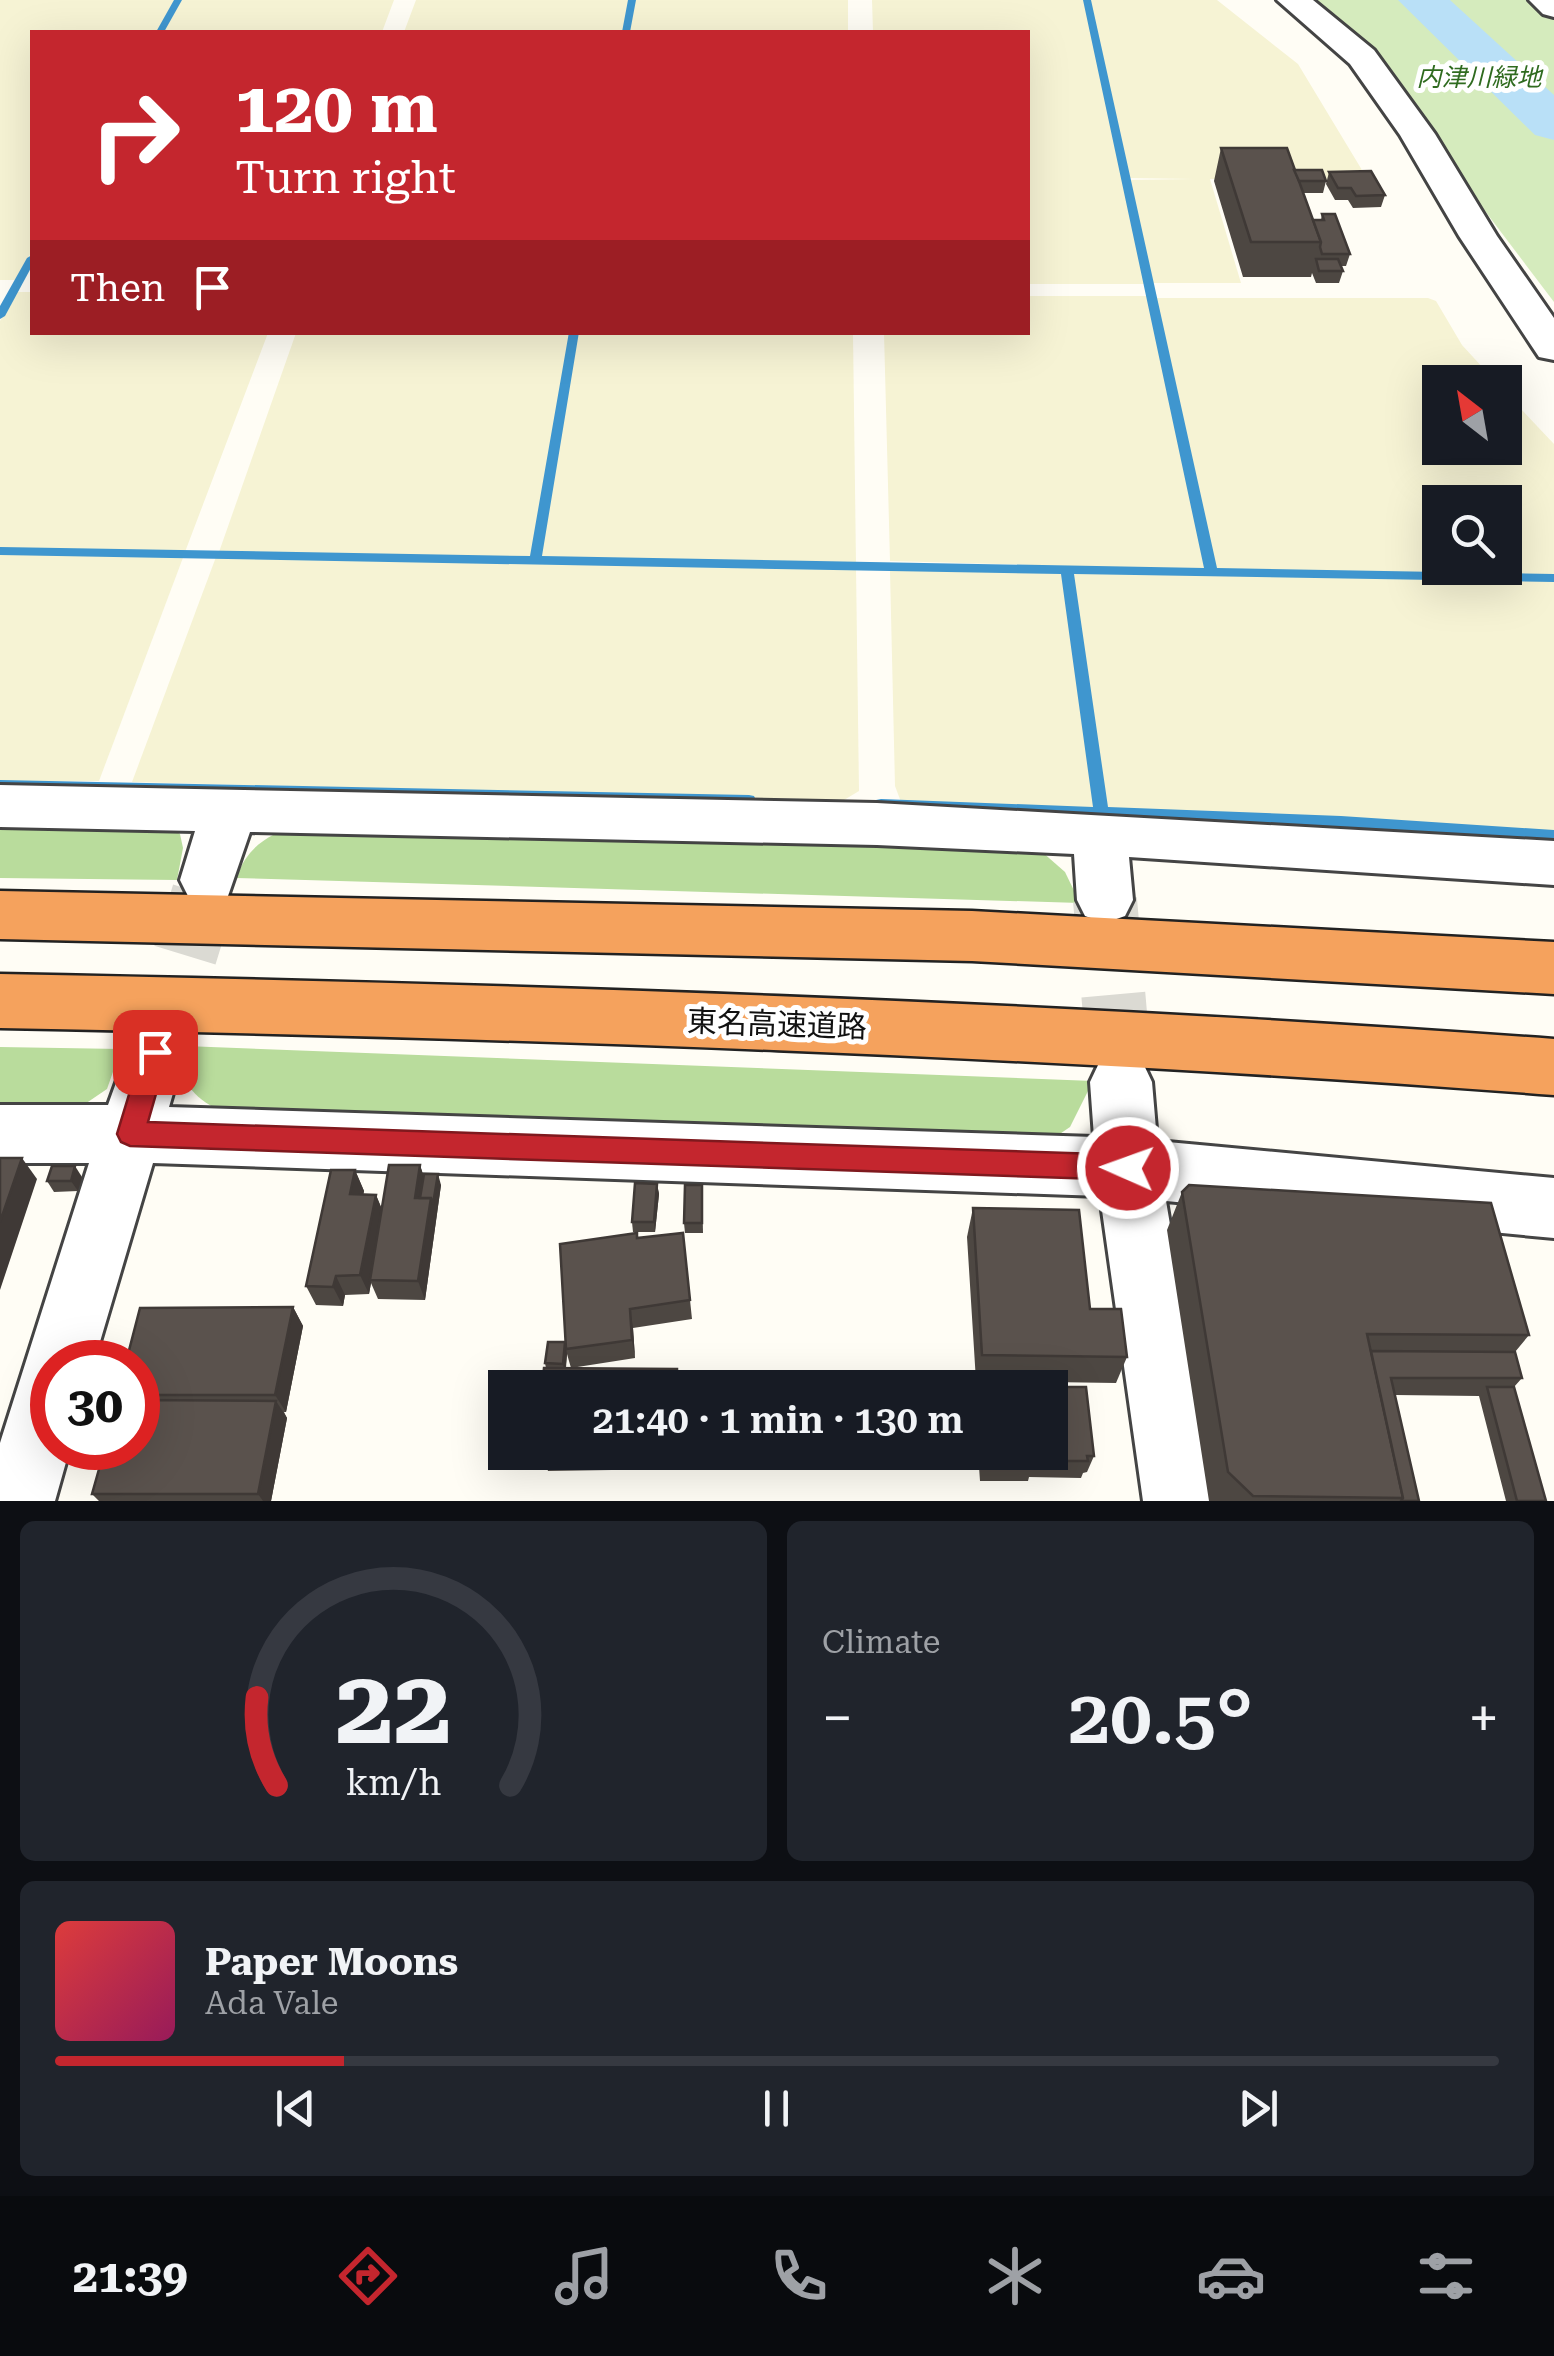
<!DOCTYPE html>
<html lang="en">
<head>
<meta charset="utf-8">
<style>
  body { margin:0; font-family:"Roboto Serif","Noto Sans JP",serif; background:#20242c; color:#f1f3f6; height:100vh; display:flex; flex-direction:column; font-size:38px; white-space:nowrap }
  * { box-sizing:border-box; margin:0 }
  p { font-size:32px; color:#9ea1a6 }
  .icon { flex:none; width:55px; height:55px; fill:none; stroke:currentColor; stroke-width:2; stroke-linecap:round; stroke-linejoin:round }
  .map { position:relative; height:1501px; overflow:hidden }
  .drawer { display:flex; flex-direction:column; gap:20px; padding:20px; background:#0d0f14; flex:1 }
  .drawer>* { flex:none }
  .top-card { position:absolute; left:30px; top:30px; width:1000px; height:305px; border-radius:0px; box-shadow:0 10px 40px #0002; background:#c4262e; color:#fff; overflow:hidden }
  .needle { width:65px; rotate:329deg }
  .tools { position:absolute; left:1422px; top:365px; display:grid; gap:20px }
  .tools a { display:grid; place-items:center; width:100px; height:100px; border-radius:0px; background:#171b24; box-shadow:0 10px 40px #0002; font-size:50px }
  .speed { position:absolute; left:30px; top:1340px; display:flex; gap:20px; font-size:50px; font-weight:700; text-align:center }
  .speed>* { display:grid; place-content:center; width:130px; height:130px; border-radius:50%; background:#171b24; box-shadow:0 10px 40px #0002; line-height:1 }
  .speed .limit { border:15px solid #d22; background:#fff; color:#111 }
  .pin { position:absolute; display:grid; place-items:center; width:85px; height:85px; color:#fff; margin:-42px; border-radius:20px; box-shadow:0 5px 15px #0006 }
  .me { position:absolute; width:110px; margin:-55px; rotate:272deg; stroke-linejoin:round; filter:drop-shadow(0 0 8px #0008) }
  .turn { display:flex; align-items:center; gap:35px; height:210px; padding:0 40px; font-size:45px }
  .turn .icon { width:130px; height:130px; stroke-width:2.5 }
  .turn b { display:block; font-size:70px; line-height:85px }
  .then { display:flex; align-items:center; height:95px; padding:0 40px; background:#0003; gap:20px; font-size:38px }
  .big { font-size:75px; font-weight:600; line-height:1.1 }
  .drawer .card { flex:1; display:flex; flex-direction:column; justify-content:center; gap:15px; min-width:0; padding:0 35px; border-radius:15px; background:#20242c }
  .drawer .dial { align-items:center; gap:0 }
  .dial svg { height:260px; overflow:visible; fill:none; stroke:#363941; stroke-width:7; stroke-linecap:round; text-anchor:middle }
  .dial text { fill:#f1f3f6; stroke:none }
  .song { display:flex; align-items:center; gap:30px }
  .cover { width:120px; height:120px; border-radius:15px; background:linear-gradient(135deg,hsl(0 70% 55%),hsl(330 70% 35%)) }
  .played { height:10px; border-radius:5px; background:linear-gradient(90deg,#c4262e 20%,#363941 20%) }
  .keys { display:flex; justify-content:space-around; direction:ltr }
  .heat { display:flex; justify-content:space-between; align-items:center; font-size:55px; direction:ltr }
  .drawer .tiles { flex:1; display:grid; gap:20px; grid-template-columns:1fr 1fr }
  .card:last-child { grid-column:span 2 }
  .trip { position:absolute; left:488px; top:1370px; width:580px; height:100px; border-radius:0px; background:#171b24; box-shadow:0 10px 40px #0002; font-weight:600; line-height:100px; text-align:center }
  .dock { display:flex; height:160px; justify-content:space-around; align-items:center; background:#090b0e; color:#9ea1a6 }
  .dock .icon { width:70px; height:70px }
  .dock .on { color:#c4262e }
  .dock b { font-size:45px; color:#f1f3f6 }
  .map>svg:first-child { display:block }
  .farmland { fill:#f6f3d4; fill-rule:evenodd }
  .green { fill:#d5ebbd }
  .forest { fill:#b9dc9c }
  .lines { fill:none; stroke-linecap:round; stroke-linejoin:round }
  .stream { fill:#3f96cf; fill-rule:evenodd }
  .river { fill:#b9e0f7; fill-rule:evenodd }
  .minor-tunnel { stroke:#dbdad3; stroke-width:64; stroke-dasharray:64 31; stroke-linecap:butt }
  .minor-casing { stroke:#444; stroke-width:6 }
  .motorway-casing { stroke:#222; stroke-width:5 }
  .minor { fill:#fff; fill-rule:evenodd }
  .motorway { fill:#f5a25d; fill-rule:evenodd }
  .wall { fill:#4d4742 }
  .shaded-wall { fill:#3f3936 }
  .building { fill:#5a524d; stroke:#3f3936; stroke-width:2.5 }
  .route { fill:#c4262e; stroke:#7f191e; stroke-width:2.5 }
  .labels { text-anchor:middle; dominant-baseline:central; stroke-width:10; stroke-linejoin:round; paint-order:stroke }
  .far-park-label { font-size:25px; font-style:italic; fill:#2f6b1f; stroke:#fff }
  .street-label { font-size:30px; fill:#111; stroke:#fff }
</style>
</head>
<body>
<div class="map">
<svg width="1554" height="1501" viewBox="0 0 1554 1501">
  <rect width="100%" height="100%" fill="#fffdf5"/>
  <g class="farmland">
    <polygon points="0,0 176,0 157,32 32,32 32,251 16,280 0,280"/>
    <polygon points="180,0 394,0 382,32 162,32"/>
    <polygon points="416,0 630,0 625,32 404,32"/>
    <polygon points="634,0 848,0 848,32 629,32"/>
    <polygon points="872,0 1084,0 1145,284 1028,284 1028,32 873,32"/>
    <polygon points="1089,0 1217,0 1298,64 1368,180 1210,179 1241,283 1150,283 1129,180 1194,179 1128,178"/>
    <polygon points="16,292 32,292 32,332 268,333 185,552 0,549 0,321"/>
    <polygon points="1028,296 1148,296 1208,570 890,561 884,333 1028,332"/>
    <path d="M1154,298H1428L1436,301L1462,345L1496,382H1440V448H1505V392L1554,444V575L1213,569ZM1440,502H1505V568H1440Z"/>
    <polygon points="296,333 572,333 533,557 219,552"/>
    <polygon points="578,333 853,333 856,564 538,558"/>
    <polygon points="0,553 184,555 99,781 0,781"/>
    <polygon points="216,557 856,567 859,791 844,800 132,782"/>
    <polygon points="905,567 1066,570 1097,809 901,802 895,786 890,571"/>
    <polygon points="1070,571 1554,580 1554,836 1104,810"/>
  </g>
  <polygon class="green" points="1303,0 1535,0 1554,15 1554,302 1429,137"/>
  <g class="forest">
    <polygon points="0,818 155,820 180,834 183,848 177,880 0,878"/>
    <path d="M300,823L1041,851L1065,872L1080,903L236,878C249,844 268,836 300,823Z"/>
    <path d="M185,1046L1093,1081L1070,1127L1042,1146L228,1115C195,1099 177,1085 185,1046Z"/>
    <polygon points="0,1047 121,1049 107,1089 82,1106 0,1115"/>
  </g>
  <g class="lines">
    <g class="stream">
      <polygon points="174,0 182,0 164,32 156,32"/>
      <polygon points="628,0 636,0 630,32 622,32"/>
      <polygon points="1083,0 1091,0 1217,568 1554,574 1554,582 1074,574 1108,807 1341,816 1554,830 1554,842 1341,828 876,808 874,804 876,800 881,799 1093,807 1061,574 0,555 0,547 530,556 569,332 579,332 542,556 1204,568"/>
      <polygon points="32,255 32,266 5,316 0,319 0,306 27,258"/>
      <polygon points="0,780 749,795 754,796 756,800 754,804 749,805 0,790"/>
    </g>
    <polygon class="river" points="1398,0 1450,0 1554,95 1554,140 1535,135"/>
    <g class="minor-tunnel">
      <polyline points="1105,900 1121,1082"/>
      <polyline points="157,1046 208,880"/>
    </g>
    <defs>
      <g id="minor">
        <polygon points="1277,0 1313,0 1374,50 1435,134 1497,236 1554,318 1554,360 1539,357 1533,348 1459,236 1400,135 1350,64"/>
        <polygon points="1529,0 1554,0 1554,17 1543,14"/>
        <polygon points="0,785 877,803 1554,841 1554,885 1129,857 1133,900 1125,916 1105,923 1085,916 1077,900 1074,854 877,845 250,832 228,896 208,903 188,896 180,880 195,831 0,827"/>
        <polygon points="155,1025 176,1033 185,1052 169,1107 1094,1137 1090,1082 1099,1063 1121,1055 1143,1063 1152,1082 1157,1141 1554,1178 1554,1238 1166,1201 1217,1501 1143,1501 1100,1196 153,1163 94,1362 52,1362 52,1448 70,1448 55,1501 0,1501 0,1443 89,1163 0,1163 0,1105 108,1105 134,1033"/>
      </g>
      <g id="motorway">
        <polygon points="0,891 972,911 1554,942 1554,994 972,961 0,939"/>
        <path d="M0,974C519,984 1037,1001 1554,1039V1095C1037,1055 519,1038 0,1028Z"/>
      </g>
    </defs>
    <use href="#minor" class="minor-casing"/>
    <use href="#motorway" class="motorway-casing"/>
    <use href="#minor" class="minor"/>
    <use href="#motorway" class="motorway"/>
  </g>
  <g class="wall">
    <polygon points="1221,148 1294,170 1326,181 1323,193 1303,193 1313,220 1321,220 1322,214 1350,254 1346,266 1341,266 1343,271 1339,283 1316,283 1312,273 1311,277 1243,277 1214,181"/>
    <polygon points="1329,172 1385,195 1381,207 1353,208 1348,200 1335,200 1326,184"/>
    <polygon points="420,1165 423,1175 441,1185 425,1300 378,1299 371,1283 369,1294 345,1295 343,1306 316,1305 306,1286 355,1170 364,1191 363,1195 376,1195 382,1209"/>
    <polygon points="82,1177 78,1191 54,1192 47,1181"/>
    <polygon points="657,1184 659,1194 655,1232 633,1232 632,1222"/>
    <polygon points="702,1185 703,1233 685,1233 684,1223"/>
    <polygon points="1182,1192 1529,1335 1515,1352 1522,1378 1514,1387 1546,1501 1506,1501 1479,1396 1395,1395 1419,1501 1209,1501 1167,1230"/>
    <polygon points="973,1208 1090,1309 1127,1357 1116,1383 976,1381 967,1237"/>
    <polygon points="683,1233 692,1319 633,1328 635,1358 571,1368 567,1354 566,1368 677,1369 680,1388 542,1388 546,1368 545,1363 566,1344 638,1238"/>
    <polygon points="293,1307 303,1326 286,1412 284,1412 287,1418 271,1501 99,1501 92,1494 138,1448 138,1362"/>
    <polygon points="540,1452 676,1452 676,1469 548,1471 543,1457 541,1457"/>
    <polygon points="978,1452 1050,1452 1094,1456 1087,1472 1083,1473 1081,1478 1029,1477 1028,1481 980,1481"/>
  </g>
  <g class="shaded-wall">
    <polygon points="22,1158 37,1179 0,1290 0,1222"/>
    <polygon points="420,1165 427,1186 423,1208 415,1198"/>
    <polygon points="75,1166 82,1177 78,1191 71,1181"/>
    <polygon points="355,1170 364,1191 359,1214 350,1194"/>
    <polygon points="438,1174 441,1185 425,1300 418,1281 431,1198"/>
    <polygon points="657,1184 659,1194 655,1232 654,1222"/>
    <polygon points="376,1195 384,1215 370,1280 371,1283 369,1294 360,1275"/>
    <polygon points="336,1276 345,1295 343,1306 333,1287"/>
    <polygon points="293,1307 303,1326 286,1412 275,1395"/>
    <polygon points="630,1309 633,1328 635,1358 632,1340"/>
    <polygon points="565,1342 567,1354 565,1373 563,1364"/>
    <polygon points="276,1401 287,1418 271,1501 263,1501 258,1494"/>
  </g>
  <g class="building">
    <polygon points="1221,148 1287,148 1321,242 1251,242"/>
    <polygon points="1294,170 1322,170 1326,181 1299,181"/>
    <polygon points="1371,171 1385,195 1356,196 1351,188 1338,188 1329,172"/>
    <polygon points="1322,214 1335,214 1350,254 1322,254 1320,247 1321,242 1313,220 1324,220"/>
    <polygon points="1316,259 1338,259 1343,271 1319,271"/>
    <polygon points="0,1158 22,1158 0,1222"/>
    <polygon points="389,1165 420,1165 415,1198 431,1198 418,1281 370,1280"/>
    <polygon points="52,1166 75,1166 71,1181 47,1181"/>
    <polygon points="331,1170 355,1170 350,1194 376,1195 360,1275 336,1276 333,1287 306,1286"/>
    <polygon points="424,1174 438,1174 433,1204 431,1198 420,1198"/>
    <polygon points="635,1183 657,1184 654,1222 632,1222"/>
    <polygon points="685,1185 702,1185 702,1223 684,1223"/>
    <polygon points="1189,1185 1491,1203 1529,1335 1367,1334 1403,1498 1253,1496 1228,1472 1182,1192"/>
    <polygon points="973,1208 1079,1210 1090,1309 1121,1309 1127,1357 982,1355"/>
    <polygon points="637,1233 637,1238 683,1233 690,1300 630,1309 632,1340 566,1349 560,1244"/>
    <polygon points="293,1307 275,1395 138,1395 138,1362 126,1362 140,1308"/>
    <polygon points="548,1342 565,1342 563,1364 545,1363"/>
    <polygon points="1371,1351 1515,1352 1522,1378 1391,1378 1419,1501 1401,1501 1403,1498"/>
    <polygon points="544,1368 677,1369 677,1388 542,1388"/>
    <polygon points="979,1387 1086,1387 1094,1456 1087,1456 1088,1461 1033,1461 1034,1465 985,1464 984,1452 1050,1452 1050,1388"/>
    <polygon points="1487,1387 1514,1387 1546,1501 1517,1501"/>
    <polygon points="138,1400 276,1401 258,1494 92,1494 105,1448 138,1448"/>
    <polygon points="543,1452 673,1452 673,1453 543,1454"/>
  </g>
  <polygon class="route" points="155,1040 165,1044 168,1052 148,1122 1128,1155 1138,1159 1142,1168 1138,1177 1128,1180 130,1146 121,1142 117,1134 142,1052 146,1044"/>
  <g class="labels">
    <g class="far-park-label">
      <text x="1479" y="77">内津川緑地</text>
    </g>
    <g class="street-label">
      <text transform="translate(777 1024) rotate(2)">東名高速道路</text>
    </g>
  </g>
</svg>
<div class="tools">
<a><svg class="needle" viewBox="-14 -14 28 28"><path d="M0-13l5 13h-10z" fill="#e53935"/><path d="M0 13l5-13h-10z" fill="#9ea1a6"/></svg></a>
<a><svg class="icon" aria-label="search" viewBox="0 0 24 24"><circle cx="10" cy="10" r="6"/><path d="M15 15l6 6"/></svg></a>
</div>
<div class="speed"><div class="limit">30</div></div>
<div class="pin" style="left:155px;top:1052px;background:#d93025"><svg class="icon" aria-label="arrive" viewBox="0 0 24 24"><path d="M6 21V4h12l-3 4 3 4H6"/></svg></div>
<svg class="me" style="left:1128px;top:1168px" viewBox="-20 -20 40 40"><circle r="17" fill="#c4262e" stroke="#fff" stroke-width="3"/><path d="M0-11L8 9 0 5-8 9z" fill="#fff"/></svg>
<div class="trip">21:40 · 1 min · 130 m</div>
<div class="top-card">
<div class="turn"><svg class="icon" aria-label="right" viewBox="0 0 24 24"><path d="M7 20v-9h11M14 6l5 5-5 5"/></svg><div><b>120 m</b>Turn right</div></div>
<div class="then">Then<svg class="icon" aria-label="arrive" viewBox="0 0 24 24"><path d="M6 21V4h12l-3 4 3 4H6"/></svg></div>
</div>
</div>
<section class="drawer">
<div class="tiles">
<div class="card dial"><svg viewBox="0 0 100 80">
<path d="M14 69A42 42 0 1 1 86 69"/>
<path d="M14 69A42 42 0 0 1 8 42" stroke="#c4262e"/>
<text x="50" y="56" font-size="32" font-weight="700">22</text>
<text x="50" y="72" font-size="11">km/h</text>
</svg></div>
<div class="card"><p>Climate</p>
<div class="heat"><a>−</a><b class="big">20.5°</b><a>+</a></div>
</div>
<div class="card">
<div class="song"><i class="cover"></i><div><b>Paper Moons</b><p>Ada Vale</p></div></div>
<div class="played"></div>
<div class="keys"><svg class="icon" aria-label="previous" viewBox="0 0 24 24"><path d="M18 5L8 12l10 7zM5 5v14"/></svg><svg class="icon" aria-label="pause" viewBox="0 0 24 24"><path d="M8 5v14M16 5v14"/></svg><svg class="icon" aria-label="next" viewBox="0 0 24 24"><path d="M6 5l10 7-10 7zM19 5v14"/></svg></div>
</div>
</div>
</section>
<nav class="dock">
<b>21:39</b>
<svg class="icon on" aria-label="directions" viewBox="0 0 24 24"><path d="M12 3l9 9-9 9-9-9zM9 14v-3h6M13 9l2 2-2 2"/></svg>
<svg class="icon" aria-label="music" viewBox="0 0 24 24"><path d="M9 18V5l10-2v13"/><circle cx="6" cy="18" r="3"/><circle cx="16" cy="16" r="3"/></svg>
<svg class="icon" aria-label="phone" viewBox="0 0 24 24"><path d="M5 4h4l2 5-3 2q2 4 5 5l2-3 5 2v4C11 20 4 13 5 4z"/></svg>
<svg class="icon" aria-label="climate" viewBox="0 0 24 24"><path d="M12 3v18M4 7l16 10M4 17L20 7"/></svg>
<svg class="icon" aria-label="car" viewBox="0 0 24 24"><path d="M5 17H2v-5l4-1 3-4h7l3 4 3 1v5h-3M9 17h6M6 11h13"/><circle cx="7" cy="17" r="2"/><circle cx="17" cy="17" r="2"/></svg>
<svg class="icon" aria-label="filters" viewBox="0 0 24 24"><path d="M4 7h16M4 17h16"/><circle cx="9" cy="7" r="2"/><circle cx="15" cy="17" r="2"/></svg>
</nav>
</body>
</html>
